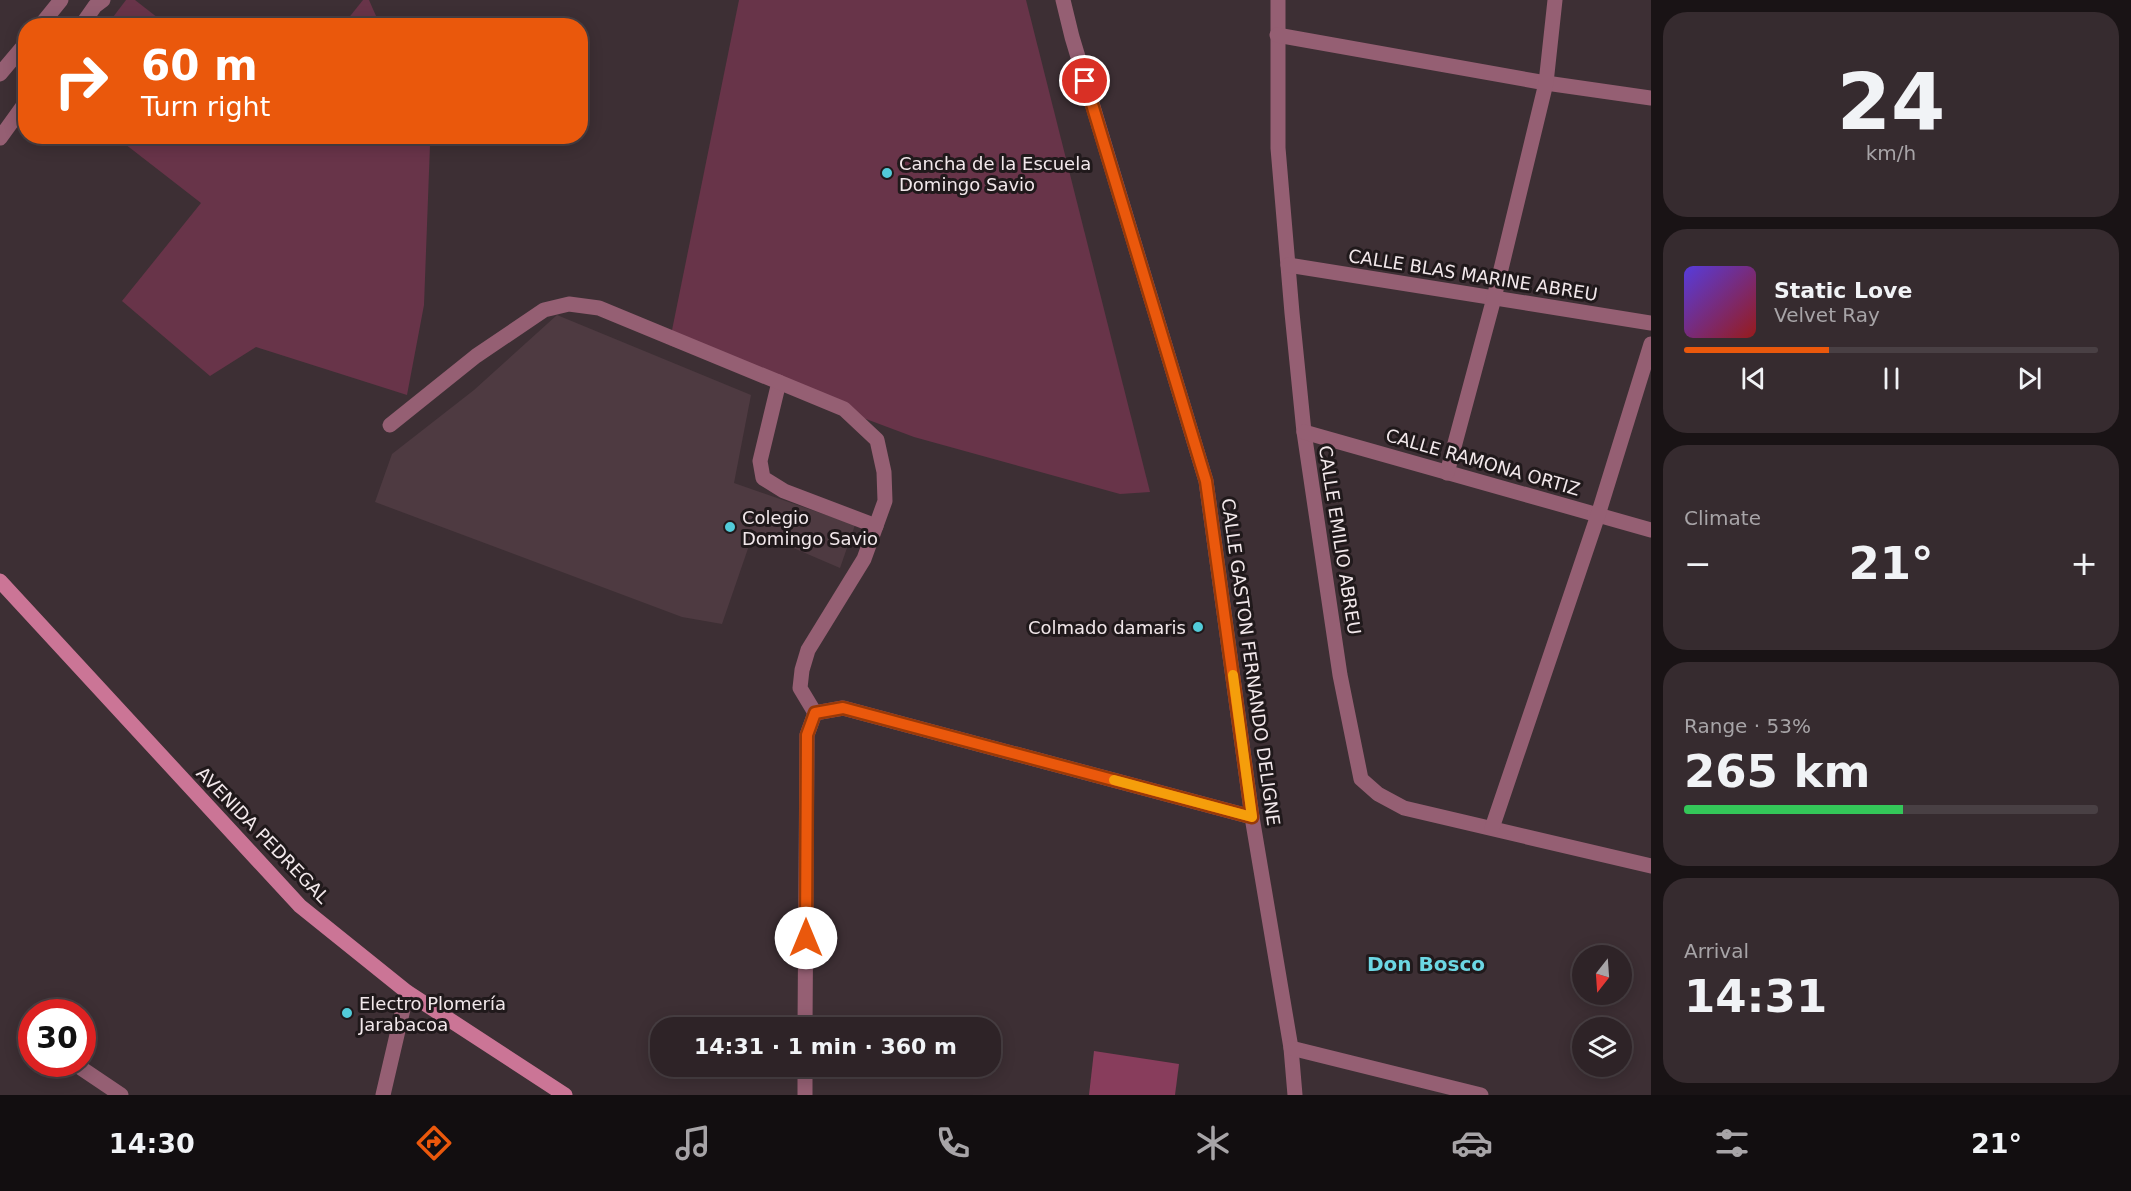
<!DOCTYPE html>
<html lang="en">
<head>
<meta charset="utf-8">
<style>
  body { margin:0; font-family:"DejaVu Sans",sans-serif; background:#362b2f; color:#f1f3f6; height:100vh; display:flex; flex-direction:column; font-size:22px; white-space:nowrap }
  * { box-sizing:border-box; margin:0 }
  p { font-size:20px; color:#a7a4a7 }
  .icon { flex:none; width:33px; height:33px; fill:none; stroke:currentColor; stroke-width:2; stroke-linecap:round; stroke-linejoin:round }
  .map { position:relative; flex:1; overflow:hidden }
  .sheet { display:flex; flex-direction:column; gap:12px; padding:12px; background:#191315; width:480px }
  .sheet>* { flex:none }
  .banner { position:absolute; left:18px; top:18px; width:570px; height:126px; border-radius:24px; box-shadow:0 3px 15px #0003,0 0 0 2px #494044; background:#ea580c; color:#fff; overflow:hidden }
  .needle { width:39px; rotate:197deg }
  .fabs { position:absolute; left:1572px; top:945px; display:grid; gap:12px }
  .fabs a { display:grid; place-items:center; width:60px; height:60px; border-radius:50%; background:#2e2327; box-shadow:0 3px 15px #0003,0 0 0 2px #494044; font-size:30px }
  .speed { position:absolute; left:18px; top:999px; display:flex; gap:12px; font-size:30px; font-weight:700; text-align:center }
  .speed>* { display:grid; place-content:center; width:78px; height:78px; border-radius:50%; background:#2e2327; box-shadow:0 3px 15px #0003,0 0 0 2px #494044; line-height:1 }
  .speed .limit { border:9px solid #d22; background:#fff; color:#111 }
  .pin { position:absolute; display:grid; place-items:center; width:51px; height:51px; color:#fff; margin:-26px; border:3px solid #fff; border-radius:50%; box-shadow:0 2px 6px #0007 }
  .me { position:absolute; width:66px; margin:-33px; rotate:0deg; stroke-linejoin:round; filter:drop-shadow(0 0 4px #0008) }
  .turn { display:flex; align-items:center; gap:21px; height:126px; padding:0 24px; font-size:27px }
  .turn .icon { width:78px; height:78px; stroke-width:2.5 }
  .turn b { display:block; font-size:42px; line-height:51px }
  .big { font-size:45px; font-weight:800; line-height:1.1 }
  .sheet .widget { flex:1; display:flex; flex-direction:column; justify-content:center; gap:9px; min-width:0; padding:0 21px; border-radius:24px; background:#362b2f }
  .sheet .dial { align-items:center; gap:0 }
  .dial b { font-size:78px; line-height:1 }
  .song { display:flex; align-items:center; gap:18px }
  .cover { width:72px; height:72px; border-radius:9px; background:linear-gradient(135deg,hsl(250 70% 55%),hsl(0 70% 35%)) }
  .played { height:6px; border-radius:3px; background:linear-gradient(90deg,#ea580c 35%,#494044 35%) }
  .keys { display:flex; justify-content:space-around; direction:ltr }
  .heat { display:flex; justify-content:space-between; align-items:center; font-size:33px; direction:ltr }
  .charge { height:9px; border-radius:4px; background:linear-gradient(90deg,#34c759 53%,#494044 0) }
  .trip { position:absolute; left:650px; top:1017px; width:351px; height:60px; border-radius:24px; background:#2e2327; box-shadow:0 3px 15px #0003,0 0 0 2px #494044; font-weight:800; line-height:60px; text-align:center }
  .menu { display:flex; height:96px; justify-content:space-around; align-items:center; background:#120e10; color:#a7a4a7 }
  .menu .icon { width:42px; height:42px }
  .menu .active { color:#ea580c }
  .menu b { font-size:27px; color:#f1f3f6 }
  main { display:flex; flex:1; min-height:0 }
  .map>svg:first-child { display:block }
  .built { fill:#4e3a41 }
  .green { fill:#683449 }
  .building { fill:#883d5c }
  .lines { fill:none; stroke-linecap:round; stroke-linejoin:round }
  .service { stroke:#955f73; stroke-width:15 }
  .minor { stroke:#955f73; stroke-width:15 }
  .secondary { stroke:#cb7596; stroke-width:15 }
  .route-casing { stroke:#983908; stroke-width:15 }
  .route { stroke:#ea580c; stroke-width:10 }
  .slow { stroke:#f59e0b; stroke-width:10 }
  .poi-dot { fill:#52cbd9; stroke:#20191b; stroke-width:2 }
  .labels { text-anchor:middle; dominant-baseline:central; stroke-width:6; stroke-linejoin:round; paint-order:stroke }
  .poi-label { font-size:18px; fill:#f2e8eb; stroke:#20191b; text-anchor:start }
  .street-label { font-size:18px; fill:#f2e8eb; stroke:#20191b }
  .neighbourhood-label { font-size:20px; font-weight:bold; fill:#6cd7e4; stroke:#20191b }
</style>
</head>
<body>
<main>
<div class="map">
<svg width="1651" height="1095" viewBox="0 0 1651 1095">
  <rect width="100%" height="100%" fill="#3d2f34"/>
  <polygon class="built" points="557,315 751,395 734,483 855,525 840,568 754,531 722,624 682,617 375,502 392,454 474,390"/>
  <g class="green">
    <polygon points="126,0 135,0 167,25 107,25"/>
    <polygon points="363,0 369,0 380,25 343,25"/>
    <polygon points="739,0 1026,0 1150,492 1120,494 914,437 669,345"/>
    <polygon points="116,137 426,137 430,145 424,305 407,395 256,347 210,376 122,301 201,203"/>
  </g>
  <polygon class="building" points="1094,1051 1179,1064 1175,1095 1089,1095"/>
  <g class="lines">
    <g class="service">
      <polyline points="779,382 760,461 763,478 784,491 876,526"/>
      <polyline points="390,425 476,356 544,310 569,304 599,308 844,409 877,440 884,472 885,501 864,559 808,650 802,670 800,688 815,713"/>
    </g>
    <g class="minor">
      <polyline points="1063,0 1072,37 1206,481 1252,817 1291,1048 1295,1095"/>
      <polyline points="1278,0 1278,148 1292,313 1304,432 1340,675 1361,779 1378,794 1404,808 1651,866"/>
      <polyline points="40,26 61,0"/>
      <polyline points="81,26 95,6 103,0"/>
      <polyline points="1277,35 1546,83 1651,98"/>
      <polyline points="0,74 26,43"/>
      <polyline points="0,138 26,102"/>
      <polyline points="1288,265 1651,323"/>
      <polyline points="1304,432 1651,530"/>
      <polyline points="1447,473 1494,298 1546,83 1555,0"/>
      <polyline points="1492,828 1598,515 1651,344"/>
      <polyline points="805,1028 807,735 815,713 843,708 1252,817"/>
      <polyline points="1291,1048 1481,1095"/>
      <polyline points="75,1064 121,1095"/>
      <polyline points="383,1095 407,992"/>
      <polyline points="805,1095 805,1066"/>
    </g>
    <polyline class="secondary" points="0,581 300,906 407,992 565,1095"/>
  </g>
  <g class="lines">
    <defs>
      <polyline id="route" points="806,938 807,735 815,713 843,708 1252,817 1206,481 1085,81"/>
    </defs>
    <use href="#route" class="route-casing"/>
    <use href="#route" class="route"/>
    <polyline class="slow" points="1114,780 1252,817 1233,675"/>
  </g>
  <g class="poi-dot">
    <circle cx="887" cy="173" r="6"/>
    <circle cx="730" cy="527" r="6"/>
    <circle cx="1198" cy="627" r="6"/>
    <circle cx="347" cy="1013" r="6"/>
  </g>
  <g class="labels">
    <g class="poi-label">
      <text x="899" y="163">Cancha de la Escuela<tspan x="899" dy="21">Domingo Savio</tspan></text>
      <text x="742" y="517">Colegio<tspan x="742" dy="21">Domingo Savio</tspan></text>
      <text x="1186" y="627" text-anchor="end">Colmado damaris</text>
      <text x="359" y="1003">Electro Plomería<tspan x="359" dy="21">Jarabacoa</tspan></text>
    </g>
    <g class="street-label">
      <text transform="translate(1473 275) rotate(9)">CALLE BLAS MARINE ABREU</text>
      <text transform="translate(1483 462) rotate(16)">CALLE RAMONA ORTIZ</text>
      <text transform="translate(1340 540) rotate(81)">CALLE EMILIO ABREU</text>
      <text transform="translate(1251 662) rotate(82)">CALLE GASTON FERNANDO DELIGNE</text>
      <text transform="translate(263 835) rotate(46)">AVENIDA PEDREGAL</text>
    </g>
    <g class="neighbourhood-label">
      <text x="1426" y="964">Don Bosco</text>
    </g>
  </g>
</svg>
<div class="fabs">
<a><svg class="needle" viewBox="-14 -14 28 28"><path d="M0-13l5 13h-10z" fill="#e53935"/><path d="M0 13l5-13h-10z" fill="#a7a4a7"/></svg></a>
<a><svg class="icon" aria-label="layers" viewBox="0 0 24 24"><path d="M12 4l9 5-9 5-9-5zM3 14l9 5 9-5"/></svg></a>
</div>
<div class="speed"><div class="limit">30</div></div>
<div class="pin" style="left:1085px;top:81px;background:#d93025"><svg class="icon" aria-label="arrive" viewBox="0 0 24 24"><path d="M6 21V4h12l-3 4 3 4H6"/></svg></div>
<svg class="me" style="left:806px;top:938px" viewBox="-20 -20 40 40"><circle r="19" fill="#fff"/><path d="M0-13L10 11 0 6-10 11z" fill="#ea580c"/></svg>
<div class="trip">14:31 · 1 min · 360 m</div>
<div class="banner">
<div class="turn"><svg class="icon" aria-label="right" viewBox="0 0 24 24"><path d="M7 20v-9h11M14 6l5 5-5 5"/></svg><div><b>60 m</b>Turn right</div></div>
</div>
</div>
<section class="sheet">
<div class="widget dial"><b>24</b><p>km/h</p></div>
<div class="widget">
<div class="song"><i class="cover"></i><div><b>Static Love</b><p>Velvet Ray</p></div></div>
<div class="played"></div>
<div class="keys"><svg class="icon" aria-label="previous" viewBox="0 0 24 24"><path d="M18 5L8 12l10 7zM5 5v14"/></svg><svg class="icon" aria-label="pause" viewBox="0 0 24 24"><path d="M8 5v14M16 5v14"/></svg><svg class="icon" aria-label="next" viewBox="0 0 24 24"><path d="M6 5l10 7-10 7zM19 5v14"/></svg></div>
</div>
<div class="widget"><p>Climate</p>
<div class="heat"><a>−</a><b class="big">21°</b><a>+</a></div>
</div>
<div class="widget"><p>Range · 53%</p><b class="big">265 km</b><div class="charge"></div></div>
<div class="widget"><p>Arrival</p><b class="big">14:31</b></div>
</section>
</main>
<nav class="menu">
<b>14:30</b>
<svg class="icon active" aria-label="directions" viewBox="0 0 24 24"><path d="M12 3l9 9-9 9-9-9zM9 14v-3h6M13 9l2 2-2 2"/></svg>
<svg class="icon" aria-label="music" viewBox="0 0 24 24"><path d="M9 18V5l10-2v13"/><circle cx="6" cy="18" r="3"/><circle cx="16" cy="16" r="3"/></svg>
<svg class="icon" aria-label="phone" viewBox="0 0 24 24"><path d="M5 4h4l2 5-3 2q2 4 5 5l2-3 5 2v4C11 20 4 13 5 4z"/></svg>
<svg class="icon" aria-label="climate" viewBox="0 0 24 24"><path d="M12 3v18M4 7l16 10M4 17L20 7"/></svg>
<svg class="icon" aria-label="car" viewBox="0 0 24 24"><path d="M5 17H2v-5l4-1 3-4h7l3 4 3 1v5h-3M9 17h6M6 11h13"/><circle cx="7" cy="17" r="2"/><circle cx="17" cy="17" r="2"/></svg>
<svg class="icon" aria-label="filters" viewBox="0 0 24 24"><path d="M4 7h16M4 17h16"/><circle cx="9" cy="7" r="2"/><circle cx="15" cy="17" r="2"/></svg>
<b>21°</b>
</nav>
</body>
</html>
